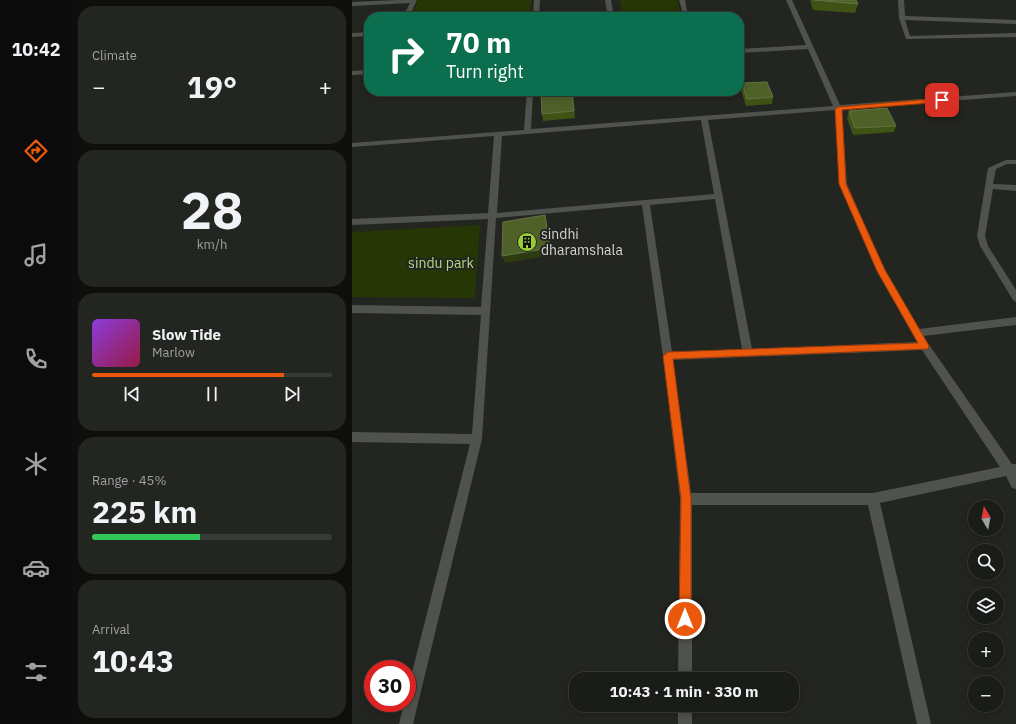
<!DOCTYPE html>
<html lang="en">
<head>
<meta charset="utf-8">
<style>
  body { margin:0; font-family:"IBM Plex Sans",sans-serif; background:#232521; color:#f1f3f6; height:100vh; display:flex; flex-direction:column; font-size:15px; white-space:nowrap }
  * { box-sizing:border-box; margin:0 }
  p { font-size:13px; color:#9fa1a2 }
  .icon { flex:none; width:22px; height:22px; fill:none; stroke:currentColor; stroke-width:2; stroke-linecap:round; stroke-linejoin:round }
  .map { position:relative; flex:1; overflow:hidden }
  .side { display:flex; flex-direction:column; gap:6px; padding:6px; background:#0e0f0d; width:280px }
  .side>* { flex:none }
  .top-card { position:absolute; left:12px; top:12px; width:380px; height:84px; border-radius:16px; box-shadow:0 2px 10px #0003,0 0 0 1px #383a37; background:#0b6e4f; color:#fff; overflow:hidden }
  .needle { width:26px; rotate:350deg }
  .buttons { position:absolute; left:616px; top:500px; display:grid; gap:8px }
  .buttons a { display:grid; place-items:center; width:36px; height:36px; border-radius:50%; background:#1a1c18; box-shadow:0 2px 10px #0003,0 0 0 1px #383a37; font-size:20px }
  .speed { position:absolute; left:12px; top:660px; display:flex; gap:8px; font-size:20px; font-weight:700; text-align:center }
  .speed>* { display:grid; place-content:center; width:52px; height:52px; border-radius:50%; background:#1a1c18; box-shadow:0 2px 10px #0003,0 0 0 1px #383a37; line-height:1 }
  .speed .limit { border:6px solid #d22; background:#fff; color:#111 }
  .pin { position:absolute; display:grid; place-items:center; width:34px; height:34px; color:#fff; margin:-17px; border-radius:8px; box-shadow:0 2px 6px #0006 }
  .me { position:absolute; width:44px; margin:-22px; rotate:0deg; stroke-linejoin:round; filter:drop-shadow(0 0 3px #0008) }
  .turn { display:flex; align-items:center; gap:14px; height:84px; padding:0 16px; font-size:18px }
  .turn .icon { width:52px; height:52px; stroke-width:2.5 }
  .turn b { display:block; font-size:28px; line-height:34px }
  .big { font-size:30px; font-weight:800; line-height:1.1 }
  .side .card { flex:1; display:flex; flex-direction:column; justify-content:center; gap:6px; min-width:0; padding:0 14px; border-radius:16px; background:#232521 }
  .side .dial { align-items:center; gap:0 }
  .dial b { font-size:52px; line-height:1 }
  .song { display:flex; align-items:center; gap:12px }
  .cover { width:48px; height:48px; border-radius:6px; background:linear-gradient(135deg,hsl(270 70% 55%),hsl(340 70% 35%)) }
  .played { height:4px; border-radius:2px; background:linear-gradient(90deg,#ea580c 80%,#383a37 80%) }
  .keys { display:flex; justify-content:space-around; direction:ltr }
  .heat { display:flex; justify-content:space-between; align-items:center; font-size:22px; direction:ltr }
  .charge { height:6px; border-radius:3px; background:linear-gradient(90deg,#34c759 45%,#383a37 0) }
  .trip { position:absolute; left:217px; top:672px; width:230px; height:40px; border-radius:16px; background:#1a1c18; box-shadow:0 2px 10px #0003,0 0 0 1px #383a37; font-weight:800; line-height:40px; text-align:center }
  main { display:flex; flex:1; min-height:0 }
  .menu { display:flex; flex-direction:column; width:72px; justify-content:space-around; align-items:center; background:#0a0b0a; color:#9fa1a2 }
  .menu .icon { width:28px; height:28px }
  .menu .on { color:#ea580c }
  .menu b { font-size:18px; color:#f1f3f6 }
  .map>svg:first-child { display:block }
  .green { fill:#263604 }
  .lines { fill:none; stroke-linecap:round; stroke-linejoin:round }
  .minor { fill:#50534d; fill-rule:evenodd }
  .wall { fill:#3f5314 }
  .shaded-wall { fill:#2d3b10 }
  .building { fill:#4f6129; stroke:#637343 }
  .route { fill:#ea580c; stroke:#983908 }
  .labels { text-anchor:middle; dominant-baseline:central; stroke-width:4; stroke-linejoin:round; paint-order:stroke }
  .poi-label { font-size:14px; fill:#d2d4d1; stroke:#232520; text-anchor:start }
  .park-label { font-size:14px; fill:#b5d981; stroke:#232520 }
</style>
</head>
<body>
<main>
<nav class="menu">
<b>10:42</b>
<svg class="icon on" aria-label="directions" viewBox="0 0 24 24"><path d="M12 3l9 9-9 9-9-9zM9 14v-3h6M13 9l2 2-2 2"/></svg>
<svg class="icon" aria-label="music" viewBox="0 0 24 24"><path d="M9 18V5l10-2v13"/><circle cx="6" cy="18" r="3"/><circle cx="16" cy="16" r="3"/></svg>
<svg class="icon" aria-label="phone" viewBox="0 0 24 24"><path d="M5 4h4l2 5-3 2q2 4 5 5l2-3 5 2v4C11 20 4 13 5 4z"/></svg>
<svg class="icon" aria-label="climate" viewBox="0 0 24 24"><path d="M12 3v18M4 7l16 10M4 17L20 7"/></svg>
<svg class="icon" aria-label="car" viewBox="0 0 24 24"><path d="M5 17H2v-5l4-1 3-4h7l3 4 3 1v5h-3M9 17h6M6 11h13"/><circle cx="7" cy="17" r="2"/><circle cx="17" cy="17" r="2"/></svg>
<svg class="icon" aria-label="filters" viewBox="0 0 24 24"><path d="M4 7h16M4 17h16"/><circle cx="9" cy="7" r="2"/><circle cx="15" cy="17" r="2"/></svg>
</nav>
<section class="side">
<div class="card"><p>Climate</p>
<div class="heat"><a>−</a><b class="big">19°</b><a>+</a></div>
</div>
<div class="card dial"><b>28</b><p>km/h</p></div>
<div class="card">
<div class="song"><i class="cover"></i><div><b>Slow Tide</b><p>Marlow</p></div></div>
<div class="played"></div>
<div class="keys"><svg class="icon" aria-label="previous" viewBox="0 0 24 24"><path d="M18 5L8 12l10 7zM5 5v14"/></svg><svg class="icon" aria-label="pause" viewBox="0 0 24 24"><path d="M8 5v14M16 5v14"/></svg><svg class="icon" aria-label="next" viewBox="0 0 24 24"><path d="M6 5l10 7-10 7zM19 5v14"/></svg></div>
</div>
<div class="card"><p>Range · 45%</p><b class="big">225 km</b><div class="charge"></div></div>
<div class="card"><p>Arrival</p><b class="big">10:43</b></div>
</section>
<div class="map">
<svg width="664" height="724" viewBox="0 0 664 724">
  <rect width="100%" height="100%" fill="#232520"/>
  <g class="green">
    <polygon points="66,0 179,0 178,17 59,17"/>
    <polygon points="268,0 325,0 328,13 270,15"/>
    <polygon points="128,225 123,298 0,297 0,232"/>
  </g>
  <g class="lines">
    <g class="minor">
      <polygon points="47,0 65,0 57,17 51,17 58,3 0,6 0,2"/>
      <polygon points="182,0 188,0 187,17 181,17"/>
      <polygon points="253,0 259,0 262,17 256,17"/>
      <polygon points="327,0 333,0 336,16 294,17 297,15 331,13"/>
      <path d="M434,0H440L488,105L664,92V96L490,109L495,184L533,271L567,329L664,317V325L571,336L660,464H664V489L660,488L654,476L528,503L579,724H565L516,505H340V679H326L328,499L311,356L290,205L144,218L130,439L61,724H47L52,703H55V692L118,444L0,442V432L120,434L129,315L0,313V305L129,307L136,219L0,225V219L136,213L142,136L0,147V143L172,130L175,91H181L179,129L481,106L456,49L387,53V49L454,45ZM483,110L487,184L525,271L565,342L400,349L356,120ZM349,120L362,194L145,213L150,136ZM363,199L390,349L320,352L298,205ZM570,350L648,467L521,493H339L321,360Z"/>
      <polygon points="546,0 552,0 553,16 664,20 664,24 553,20 558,36 664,33 664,37 554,39 547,18"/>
      <polygon points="17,32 17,36 0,37 0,33"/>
      <polygon points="17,70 17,74 0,75 0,71"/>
      <polygon points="654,160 664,160 664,164 655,164 644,169 641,184 664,185 664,191 641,189 633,236 636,246 664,290 664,302 661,300 628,246 625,236 636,168"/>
      <rect x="326" y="705" width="14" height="19"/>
    </g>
  </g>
  <g class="wall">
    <polygon points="458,0 504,0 506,4 503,13 461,10"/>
    <polygon points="390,83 421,97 420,104 394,106 389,90"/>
    <polygon points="189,91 221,91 223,118 191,121 190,114"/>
    <polygon points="497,111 544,126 542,132 501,135 495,118"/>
  </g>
  <g class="shaded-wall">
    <polygon points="220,91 221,91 223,118 222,111"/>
    <polygon points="193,215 195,222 200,255 153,263 150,256"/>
  </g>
  <g class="building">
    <polygon points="462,0 504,0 506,4"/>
    <polygon points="415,82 421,97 395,99 390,83"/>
    <polygon points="189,91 220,91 222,111 190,114"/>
    <polygon points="535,108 544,126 503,128 497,111"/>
    <polygon points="193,215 198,248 150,256 151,222"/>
  </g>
  <polygon class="route" points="590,98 592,99 592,102 490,110 494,184 533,270 576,344 577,346 576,349 321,359 339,499 339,619 338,623 333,625 329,623 327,619 329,499 311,356 316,352 566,343 525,271 487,184 483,109 486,107"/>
  <defs>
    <symbol id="building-disc" viewBox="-11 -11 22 22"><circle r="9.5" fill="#98cb36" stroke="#232520"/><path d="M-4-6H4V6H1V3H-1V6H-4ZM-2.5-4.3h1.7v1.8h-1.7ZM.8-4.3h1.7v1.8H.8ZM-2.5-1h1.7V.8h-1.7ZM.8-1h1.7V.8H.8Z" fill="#111"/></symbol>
  </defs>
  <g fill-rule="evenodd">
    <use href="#building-disc" x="164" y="231" width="22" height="22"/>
  </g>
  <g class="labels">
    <g class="poi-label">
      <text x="189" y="234">sindhi<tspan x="189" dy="16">dharamshala</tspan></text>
    </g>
    <g class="park-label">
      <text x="89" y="263">sindu park</text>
    </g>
  </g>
</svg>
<div class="buttons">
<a><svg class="needle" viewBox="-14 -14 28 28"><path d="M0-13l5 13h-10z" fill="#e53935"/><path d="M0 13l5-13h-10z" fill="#9fa1a2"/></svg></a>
<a><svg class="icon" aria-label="search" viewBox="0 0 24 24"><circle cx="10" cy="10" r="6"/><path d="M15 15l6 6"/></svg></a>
<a><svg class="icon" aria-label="layers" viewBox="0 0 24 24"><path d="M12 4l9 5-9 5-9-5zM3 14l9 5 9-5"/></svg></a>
<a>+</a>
<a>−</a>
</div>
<div class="speed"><div class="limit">30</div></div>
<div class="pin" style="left:590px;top:100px;background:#d93025"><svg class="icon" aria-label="arrive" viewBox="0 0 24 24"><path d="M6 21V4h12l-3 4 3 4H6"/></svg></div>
<svg class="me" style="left:333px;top:619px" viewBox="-20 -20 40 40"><circle r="17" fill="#ea580c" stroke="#fff" stroke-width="3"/><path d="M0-11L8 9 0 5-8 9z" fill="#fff"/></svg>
<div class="trip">10:43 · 1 min · 330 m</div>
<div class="top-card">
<div class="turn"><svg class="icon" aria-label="right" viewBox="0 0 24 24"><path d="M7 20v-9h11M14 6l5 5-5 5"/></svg><div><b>70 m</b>Turn right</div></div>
</div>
</div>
</main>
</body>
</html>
